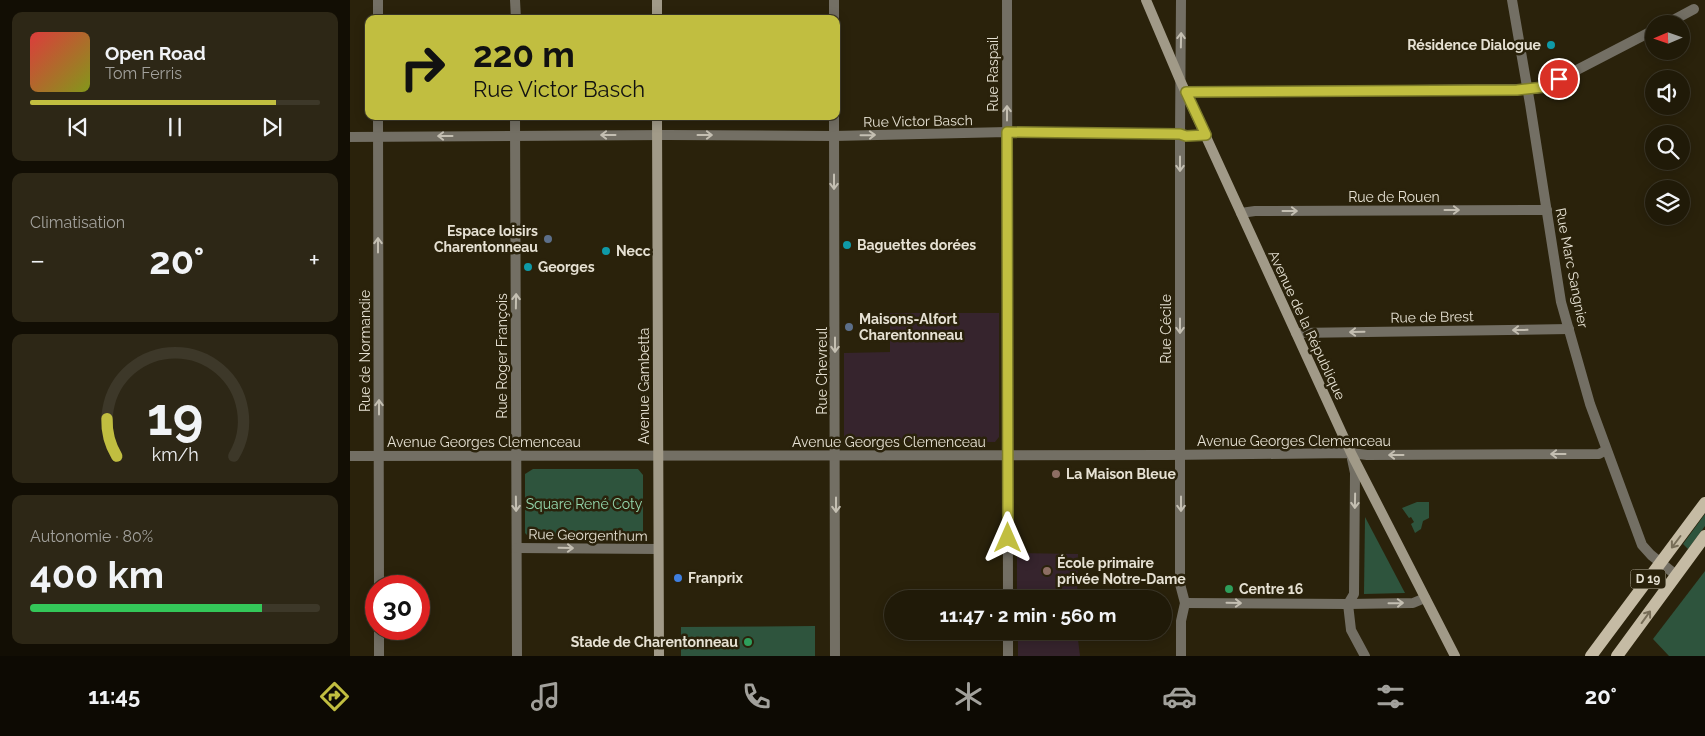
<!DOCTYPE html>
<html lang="fr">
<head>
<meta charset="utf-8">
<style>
  body { margin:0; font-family:Raleway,sans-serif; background:#2d2716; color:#f1f3f6; height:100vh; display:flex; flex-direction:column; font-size:19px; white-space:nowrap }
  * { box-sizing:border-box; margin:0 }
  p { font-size:16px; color:#a2a19c }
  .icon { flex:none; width:28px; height:28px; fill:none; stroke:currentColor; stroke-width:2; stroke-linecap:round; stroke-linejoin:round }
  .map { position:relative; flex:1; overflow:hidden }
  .drawer { display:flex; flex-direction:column; gap:12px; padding:12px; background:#120e04; width:350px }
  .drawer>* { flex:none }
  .guide { position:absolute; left:15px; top:15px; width:475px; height:105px; border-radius:10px; box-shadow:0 2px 12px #0003,0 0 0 1px #3d3829; background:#c1be40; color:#111; overflow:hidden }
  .needle { width:32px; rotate:268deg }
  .fabs { position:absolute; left:1295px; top:15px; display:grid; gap:10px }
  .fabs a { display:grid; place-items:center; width:45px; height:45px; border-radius:50%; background:#201a08; box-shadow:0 2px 12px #0003,0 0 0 1px #3d3829; font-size:25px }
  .speed { position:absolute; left:15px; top:575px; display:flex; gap:10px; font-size:25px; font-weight:700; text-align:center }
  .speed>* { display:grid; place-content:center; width:65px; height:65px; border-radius:50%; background:#201a08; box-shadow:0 2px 12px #0003,0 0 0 1px #3d3829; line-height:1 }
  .speed .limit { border:8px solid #d22; background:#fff; color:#111 }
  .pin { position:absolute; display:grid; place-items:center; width:42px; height:42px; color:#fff; margin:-21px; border:2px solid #fff; border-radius:50%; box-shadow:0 1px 5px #0007 }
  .me { position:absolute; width:55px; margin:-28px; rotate:0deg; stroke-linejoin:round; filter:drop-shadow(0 0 4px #0008) }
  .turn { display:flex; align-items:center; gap:18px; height:105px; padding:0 25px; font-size:22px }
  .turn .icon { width:65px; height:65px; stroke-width:2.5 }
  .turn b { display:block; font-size:35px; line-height:42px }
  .big { font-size:38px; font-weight:700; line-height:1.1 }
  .drawer .tile { flex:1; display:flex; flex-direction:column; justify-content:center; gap:8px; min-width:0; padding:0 18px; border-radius:10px; background:#2d2716 }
  .drawer .dial { align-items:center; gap:0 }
  .dial svg { height:130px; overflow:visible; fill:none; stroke:#3d3829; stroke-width:7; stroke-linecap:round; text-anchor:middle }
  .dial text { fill:#f1f3f6; stroke:none }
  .song { display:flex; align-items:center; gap:15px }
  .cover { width:60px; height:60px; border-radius:8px; background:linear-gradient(135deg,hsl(0 70% 55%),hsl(70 70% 35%)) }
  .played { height:5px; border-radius:2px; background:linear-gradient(90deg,#c1be40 85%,#3d3829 85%) }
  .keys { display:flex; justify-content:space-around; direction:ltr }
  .heat { display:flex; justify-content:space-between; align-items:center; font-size:28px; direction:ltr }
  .charge { height:8px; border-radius:4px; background:linear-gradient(90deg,#34c759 80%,#3d3829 0) }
  .trip { position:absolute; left:534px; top:590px; width:288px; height:50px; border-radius:25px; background:#201a08; box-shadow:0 2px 12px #0003,0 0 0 1px #3d3829; font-weight:700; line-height:50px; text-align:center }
  .dock { display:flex; height:80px; justify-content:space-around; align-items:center; background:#0d0a03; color:#a2a19c }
  .dock .icon { width:35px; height:35px }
  .dock .selected { color:#c1be40 }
  .dock b { font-size:22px; color:#f1f3f6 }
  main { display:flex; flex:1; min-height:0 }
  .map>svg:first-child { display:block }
  .education { fill:#36242d }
  .green { fill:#2e543d }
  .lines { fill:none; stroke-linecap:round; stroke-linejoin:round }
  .street { stroke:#736f64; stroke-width:10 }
  .secondary { stroke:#a19a88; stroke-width:10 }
  .primary { stroke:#c5bba4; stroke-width:12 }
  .oneway { stroke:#c4bfb2 }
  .oneway2 { stroke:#786e58 }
  .route-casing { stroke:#7d7c2a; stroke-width:12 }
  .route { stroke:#c1be40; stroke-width:9 }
  .culture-dot { fill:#0f9aa8; stroke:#2a220b; stroke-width:2 }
  .service-dot { fill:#5c6f8a; stroke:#2a220b; stroke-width:2 }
  .education-dot { fill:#8d6e63; stroke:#2a220b; stroke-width:2 }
  .shop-dot { fill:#3f7fe0; stroke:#2a220b; stroke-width:2 }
  .leisure-dot { fill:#2e9e5b; stroke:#2a220b; stroke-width:2 }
  .labels { text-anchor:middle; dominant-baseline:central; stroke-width:5; stroke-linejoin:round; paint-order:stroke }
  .shield { fill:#2a220b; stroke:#aea897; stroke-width:1 }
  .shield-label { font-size:12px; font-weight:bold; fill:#e6e1d3 }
  .poi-label { font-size:14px; font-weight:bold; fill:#e6e1d3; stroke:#2a220b; text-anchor:start }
  .street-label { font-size:14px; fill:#e6e1d3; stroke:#2a220b }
  .park-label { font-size:14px; fill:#96d9ae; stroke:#2a220b }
</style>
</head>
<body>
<main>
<section class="drawer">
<div class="tile">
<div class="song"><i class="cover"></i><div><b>Open Road</b><p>Tom Ferris</p></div></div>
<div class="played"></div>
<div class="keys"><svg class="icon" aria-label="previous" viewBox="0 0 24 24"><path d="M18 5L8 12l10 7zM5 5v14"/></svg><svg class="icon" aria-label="pause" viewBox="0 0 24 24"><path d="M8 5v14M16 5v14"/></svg><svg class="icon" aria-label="next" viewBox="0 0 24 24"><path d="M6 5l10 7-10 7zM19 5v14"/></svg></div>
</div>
<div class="tile"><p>Climatisation</p>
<div class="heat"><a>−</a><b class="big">20°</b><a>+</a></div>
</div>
<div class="tile dial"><svg viewBox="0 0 100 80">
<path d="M14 69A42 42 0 1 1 86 69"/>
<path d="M14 69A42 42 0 0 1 8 46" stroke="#c1be40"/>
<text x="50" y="56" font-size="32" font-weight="700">19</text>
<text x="50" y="72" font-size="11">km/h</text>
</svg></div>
<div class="tile"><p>Autonomie · 80%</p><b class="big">400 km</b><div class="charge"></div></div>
</section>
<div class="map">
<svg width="1355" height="656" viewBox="0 0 1355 656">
  <rect width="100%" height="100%" fill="#2a220b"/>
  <g class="education">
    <polygon points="540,313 649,313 649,437 645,442 498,441 494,438 494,353 540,352"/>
    <polygon points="667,553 728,554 727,599 667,599"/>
    <polygon points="668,631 727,631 730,656 668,656"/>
  </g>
  <g class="green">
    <polygon points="183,469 288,469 293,475 293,533 286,538 179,537 175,533 175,474"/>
    <polygon points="1067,502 1079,502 1079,518 1073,521 1071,529 1065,533 1061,524 1064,522 1061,517 1059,518 1052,508"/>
    <polygon points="1355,514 1355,526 1338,549 1333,544"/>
    <polygon points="1015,517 1055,593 1014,594"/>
    <polygon points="1355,571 1355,656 1319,656 1303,639"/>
    <polygon points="465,626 465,656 331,656 331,627"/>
  </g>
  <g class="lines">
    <g class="street">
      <polyline points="165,0 166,19"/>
      <polyline points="484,0 484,19"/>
      <polyline points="657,0 658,599"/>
      <polyline points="1162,0 1180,104 1211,302 1240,404 1292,545 1301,555 1326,575"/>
      <polyline points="28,19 28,0"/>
      <polyline points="1316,24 1344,9"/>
      <polyline points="836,92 1185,89 1194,87 1304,30"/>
      <polyline points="28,116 29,586"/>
      <polyline points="165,116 167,656"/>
      <polyline points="484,116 485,656"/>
      <polyline points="0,137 317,135 484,136 657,132 830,134 836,136 856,135"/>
      <polyline points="891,213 905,211 1197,210"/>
      <polyline points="946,333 1219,329"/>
      <polyline points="0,456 818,455 1001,453 1017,455 1249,454 1256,450"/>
      <polyline points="1002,459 1005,473 1004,594 998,604 1001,630 1015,656"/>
      <polyline points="167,548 308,549"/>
      <polyline points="835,603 998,604 1063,603 1075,598"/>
      <polyline points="29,629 29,656"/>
      <polyline points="658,631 658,656"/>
      <polyline points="831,656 831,621 835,603 830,584 830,134 831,0"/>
    </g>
    <g class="secondary">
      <polyline points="307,0 307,19"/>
      <polyline points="796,0 830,80 1001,453 1105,656"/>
      <polyline points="307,116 309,656"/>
    </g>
    <g class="primary">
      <polyline points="1241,656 1355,503"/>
      <polyline points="1267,656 1355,536"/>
    </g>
  </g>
  <defs><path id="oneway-shaft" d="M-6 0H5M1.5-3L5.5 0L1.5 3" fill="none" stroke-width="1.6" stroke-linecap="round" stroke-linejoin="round" transform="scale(1.25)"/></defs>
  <g class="oneway">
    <use href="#oneway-shaft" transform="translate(831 40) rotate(-89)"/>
    <use href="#oneway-shaft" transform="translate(657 113) rotate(-90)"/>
    <use href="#oneway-shaft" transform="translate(258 135) rotate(180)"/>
    <use href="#oneway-shaft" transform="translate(355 135)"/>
    <use href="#oneway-shaft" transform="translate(518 135) rotate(-1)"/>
    <use href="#oneway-shaft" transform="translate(95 136) rotate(180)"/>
    <use href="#oneway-shaft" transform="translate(830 164) rotate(90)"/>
    <use href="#oneway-shaft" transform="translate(484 182) rotate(90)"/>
    <use href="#oneway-shaft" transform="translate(1102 210)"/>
    <use href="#oneway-shaft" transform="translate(940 211)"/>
    <use href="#oneway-shaft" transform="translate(28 245) rotate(-90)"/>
    <use href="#oneway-shaft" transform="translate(166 301) rotate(-89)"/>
    <use href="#oneway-shaft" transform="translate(830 326) rotate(90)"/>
    <use href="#oneway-shaft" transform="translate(1170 330) rotate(179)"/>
    <use href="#oneway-shaft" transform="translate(1007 332) rotate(179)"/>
    <use href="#oneway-shaft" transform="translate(485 345) rotate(90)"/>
    <use href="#oneway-shaft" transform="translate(29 407) rotate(-90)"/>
    <use href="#oneway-shaft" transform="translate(1208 454) rotate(180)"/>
    <use href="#oneway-shaft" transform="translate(1046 455) rotate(180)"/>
    <use href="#oneway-shaft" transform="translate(1005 501) rotate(91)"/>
    <use href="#oneway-shaft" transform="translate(166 504) rotate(89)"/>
    <use href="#oneway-shaft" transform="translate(831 504) rotate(90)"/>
    <use href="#oneway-shaft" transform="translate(486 505) rotate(90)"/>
    <use href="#oneway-shaft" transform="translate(216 548) rotate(1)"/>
    <use href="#oneway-shaft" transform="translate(884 603) rotate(1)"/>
    <use href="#oneway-shaft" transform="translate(1046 603) rotate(-1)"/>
  </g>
  <g class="oneway2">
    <use href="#oneway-shaft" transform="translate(1326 542) rotate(127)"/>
    <use href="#oneway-shaft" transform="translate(1296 617) rotate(-54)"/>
  </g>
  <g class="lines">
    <defs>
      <polyline id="route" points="658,538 657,132 830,134 836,136 856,135 836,92 1167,90 1194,87 1209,79"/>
    </defs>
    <use href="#route" class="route-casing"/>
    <use href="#route" class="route"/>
  </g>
  <g class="culture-dot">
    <circle cx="1201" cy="45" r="5"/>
    <circle cx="497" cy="245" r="5"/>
    <circle cx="256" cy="251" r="5"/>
    <circle cx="178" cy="267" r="5"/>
  </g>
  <g class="service-dot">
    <circle cx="198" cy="239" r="5"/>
    <circle cx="499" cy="327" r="5"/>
  </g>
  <g class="education-dot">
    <circle cx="706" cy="474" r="5"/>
    <circle cx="697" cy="571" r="5"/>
  </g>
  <circle class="shop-dot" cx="328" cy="578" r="5"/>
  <g class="leisure-dot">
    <circle cx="879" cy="589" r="5"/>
    <circle cx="398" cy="642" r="5"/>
  </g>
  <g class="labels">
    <rect class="shield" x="1280.5" y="569.5" width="35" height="19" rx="4"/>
    <g class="shield-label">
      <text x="1298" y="579">D 19</text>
    </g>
    <g class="poi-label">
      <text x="1191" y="45" text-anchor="end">Résidence Dialogue</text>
      <text x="188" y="231" text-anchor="end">Espace loisirs<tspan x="188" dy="16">Charentonneau</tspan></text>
      <text x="507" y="245">Baguettes dorées</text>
      <text x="266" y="251">Necc</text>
      <text x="188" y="267">Georges</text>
      <text x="509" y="319">Maisons-Alfort<tspan x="509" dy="16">Charentonneau</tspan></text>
      <text x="716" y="474">La Maison Bleue</text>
      <text x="707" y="563">École primaire<tspan x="707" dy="16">privée Notre-Dame</tspan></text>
      <text x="338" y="578">Franprix</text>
      <text x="889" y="589">Centre 16</text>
      <text x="388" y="642" text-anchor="end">Stade de Charentonneau</text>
    </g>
    <g class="street-label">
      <text transform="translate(643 74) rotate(-90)">Rue Raspail</text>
      <text transform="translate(568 121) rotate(-1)">Rue Victor Basch</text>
      <text x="1044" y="197">Rue de Rouen</text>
      <text transform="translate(1222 268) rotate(79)">Rue Marc Sangnier</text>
      <text transform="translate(1082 317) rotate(-1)">Rue de Brest</text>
      <text transform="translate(957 325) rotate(65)">Avenue de la République</text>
      <text transform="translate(816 329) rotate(-90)">Rue Cécile</text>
      <text transform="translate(15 351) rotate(-90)">Rue de Normandie</text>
      <text transform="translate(152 356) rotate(-90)">Rue Roger François</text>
      <text transform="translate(472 371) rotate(-90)">Rue Chevreul</text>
      <text transform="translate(294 386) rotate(-90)">Avenue Gambetta</text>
      <text x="944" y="441">Avenue Georges Clemenceau</text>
      <text x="134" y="442">Avenue Georges Clemenceau</text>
      <text x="539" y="442">Avenue Georges Clemenceau</text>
      <text transform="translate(238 535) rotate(1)">Rue Georgenthum</text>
    </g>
    <g class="park-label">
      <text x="234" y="504">Square René Coty</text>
    </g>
  </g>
</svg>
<div class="fabs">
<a><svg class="needle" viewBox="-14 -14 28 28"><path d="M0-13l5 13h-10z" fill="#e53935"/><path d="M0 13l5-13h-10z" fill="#a2a19c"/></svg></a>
<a><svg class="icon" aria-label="sound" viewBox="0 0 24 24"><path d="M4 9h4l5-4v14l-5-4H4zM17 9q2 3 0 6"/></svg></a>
<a><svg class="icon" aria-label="search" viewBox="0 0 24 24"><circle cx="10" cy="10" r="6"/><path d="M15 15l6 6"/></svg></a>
<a><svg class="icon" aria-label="layers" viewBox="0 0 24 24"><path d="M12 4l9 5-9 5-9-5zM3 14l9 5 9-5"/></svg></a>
</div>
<div class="speed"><div class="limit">30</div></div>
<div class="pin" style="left:1209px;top:79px;background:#d93025"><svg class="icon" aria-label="arrive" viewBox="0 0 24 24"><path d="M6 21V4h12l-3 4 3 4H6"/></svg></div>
<svg class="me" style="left:658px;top:538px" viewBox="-20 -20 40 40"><path d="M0-17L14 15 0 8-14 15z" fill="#c1be40" stroke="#fff" stroke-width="4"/></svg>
<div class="trip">11:47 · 2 min · 560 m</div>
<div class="guide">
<div class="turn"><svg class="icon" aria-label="right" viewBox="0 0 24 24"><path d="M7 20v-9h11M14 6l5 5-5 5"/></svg><div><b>220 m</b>Rue Victor Basch</div></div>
</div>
</div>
</main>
<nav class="dock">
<b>11:45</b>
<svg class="icon selected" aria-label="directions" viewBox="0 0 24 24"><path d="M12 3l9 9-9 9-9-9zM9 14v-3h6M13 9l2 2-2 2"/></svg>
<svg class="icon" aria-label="music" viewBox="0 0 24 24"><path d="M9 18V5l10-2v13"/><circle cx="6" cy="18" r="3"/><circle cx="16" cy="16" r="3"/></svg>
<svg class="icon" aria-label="phone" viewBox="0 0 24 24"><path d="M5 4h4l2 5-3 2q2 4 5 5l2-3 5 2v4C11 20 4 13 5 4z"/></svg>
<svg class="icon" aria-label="climate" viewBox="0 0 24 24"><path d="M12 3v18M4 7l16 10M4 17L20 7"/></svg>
<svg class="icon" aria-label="car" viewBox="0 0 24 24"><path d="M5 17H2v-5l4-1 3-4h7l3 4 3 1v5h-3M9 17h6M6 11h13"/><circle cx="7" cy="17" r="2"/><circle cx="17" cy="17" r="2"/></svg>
<svg class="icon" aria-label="filters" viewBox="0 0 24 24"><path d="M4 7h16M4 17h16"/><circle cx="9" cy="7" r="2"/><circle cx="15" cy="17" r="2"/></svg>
<b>20°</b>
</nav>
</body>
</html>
